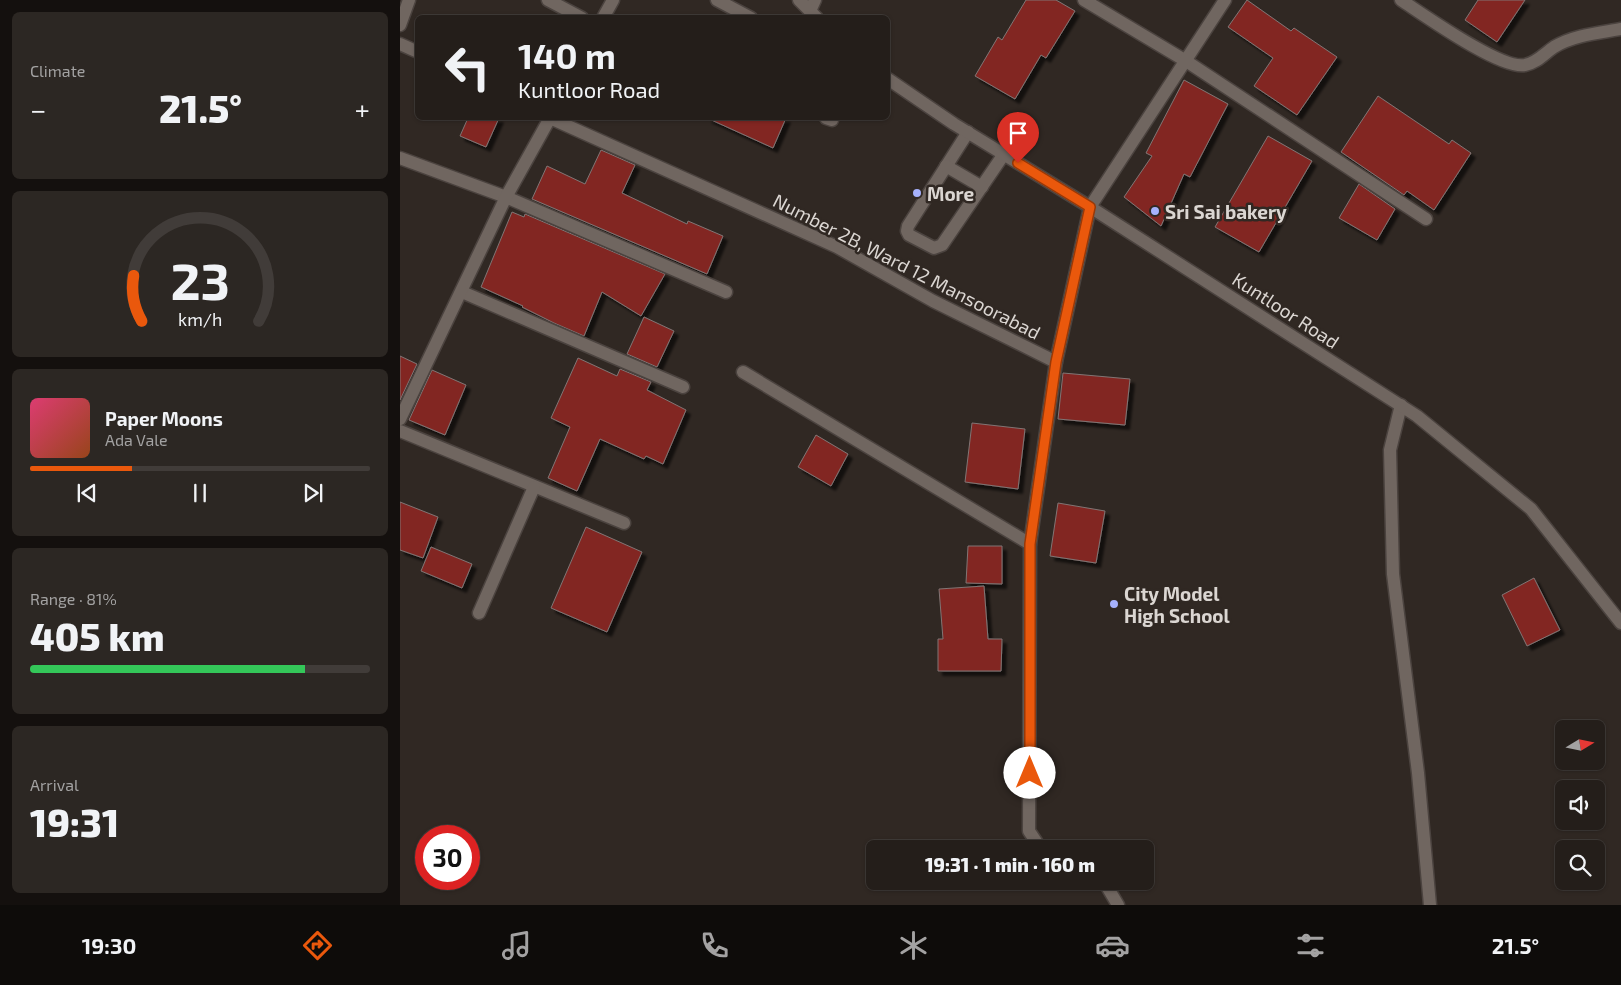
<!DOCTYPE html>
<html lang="en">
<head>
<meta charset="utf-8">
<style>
  body { margin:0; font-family:"Exo 2",sans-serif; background:#2c2723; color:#f1f3f6; height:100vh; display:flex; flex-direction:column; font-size:19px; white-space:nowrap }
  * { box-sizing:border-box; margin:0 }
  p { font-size:16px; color:#a3a2a2 }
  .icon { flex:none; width:28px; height:28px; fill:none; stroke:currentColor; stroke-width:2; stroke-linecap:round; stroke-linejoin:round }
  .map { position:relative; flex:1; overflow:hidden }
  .drawer { display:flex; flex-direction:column; gap:12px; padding:12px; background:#14100e; width:400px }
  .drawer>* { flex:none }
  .hud { position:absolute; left:15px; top:15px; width:475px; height:105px; border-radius:8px; box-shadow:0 1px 4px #0004,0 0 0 1px #413c39; background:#241e1a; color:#f1f3f6; overflow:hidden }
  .needle { width:32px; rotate:80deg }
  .buttons { position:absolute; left:1155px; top:720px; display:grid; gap:10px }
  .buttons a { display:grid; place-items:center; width:50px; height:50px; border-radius:8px; background:#241e1a; box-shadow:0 1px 4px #0004,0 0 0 1px #413c39; font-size:25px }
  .speed { position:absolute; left:15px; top:825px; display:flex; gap:10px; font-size:25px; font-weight:700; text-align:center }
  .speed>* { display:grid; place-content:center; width:65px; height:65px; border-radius:50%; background:#241e1a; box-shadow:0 1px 4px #0004,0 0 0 1px #413c39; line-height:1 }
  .speed .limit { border:8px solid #d22; background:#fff; color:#111 }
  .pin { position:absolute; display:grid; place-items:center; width:42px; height:42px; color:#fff; margin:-51px -21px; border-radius:50% 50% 50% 0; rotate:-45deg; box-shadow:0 0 5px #0007 }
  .pin .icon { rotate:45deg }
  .me { position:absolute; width:55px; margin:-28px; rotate:0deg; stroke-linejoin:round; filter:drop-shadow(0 0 4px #0008) }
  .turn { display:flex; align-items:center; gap:18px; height:105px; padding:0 20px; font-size:22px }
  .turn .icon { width:65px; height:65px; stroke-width:2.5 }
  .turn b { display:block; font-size:35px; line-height:42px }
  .big { font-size:38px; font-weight:800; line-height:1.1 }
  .drawer .card { flex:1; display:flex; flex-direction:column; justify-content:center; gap:8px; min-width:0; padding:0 18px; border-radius:8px; background:#2c2723 }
  .drawer .dial { align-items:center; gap:0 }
  .dial svg { height:130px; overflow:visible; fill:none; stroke:#413c39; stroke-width:7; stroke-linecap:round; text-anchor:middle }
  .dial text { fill:#f1f3f6; stroke:none }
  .song { display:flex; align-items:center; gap:15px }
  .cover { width:60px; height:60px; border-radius:8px; background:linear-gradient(135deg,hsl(340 70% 55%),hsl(20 70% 35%)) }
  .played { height:5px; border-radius:2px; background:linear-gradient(90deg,#ea580c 30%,#413c39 30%) }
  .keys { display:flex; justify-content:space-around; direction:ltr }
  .heat { display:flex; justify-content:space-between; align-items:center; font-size:28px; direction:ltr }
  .charge { height:8px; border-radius:4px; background:linear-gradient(90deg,#34c759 81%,#413c39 0) }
  .trip { position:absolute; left:466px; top:840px; width:288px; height:50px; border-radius:8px; background:#241e1a; box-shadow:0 1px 4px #0004,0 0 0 1px #413c39; font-weight:800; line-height:50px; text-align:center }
  .menu { display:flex; height:80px; justify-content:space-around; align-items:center; background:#0e0c0a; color:#a3a2a2 }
  .menu .icon { width:35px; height:35px }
  .menu .selected { color:#ea580c }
  .menu b { font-size:22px; color:#f1f3f6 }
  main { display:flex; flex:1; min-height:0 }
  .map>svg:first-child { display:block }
  .building { fill:#822824; stroke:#817574; filter:url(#shadow) }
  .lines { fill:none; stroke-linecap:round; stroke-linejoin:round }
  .lane-casing { stroke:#4b433f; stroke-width:15 }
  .street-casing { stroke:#4b433f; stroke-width:15 }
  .secondary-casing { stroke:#4b433f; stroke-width:15 }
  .lane { stroke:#706660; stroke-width:12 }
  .street { stroke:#706660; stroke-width:12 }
  .secondary { stroke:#706660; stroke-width:12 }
  .route-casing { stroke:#983908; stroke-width:12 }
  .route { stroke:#ea580c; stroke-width:9 }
  .poi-dot { fill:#a6b1fc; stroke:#302823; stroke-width:2 }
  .labels { text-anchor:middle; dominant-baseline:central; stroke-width:5; stroke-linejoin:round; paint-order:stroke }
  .poi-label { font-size:19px; font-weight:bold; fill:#dbd6d2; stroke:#302823; text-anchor:start }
  .street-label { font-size:19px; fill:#dbd6d2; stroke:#302823 }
</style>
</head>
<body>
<main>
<section class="drawer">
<div class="card"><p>Climate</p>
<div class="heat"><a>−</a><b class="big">21.5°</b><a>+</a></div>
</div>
<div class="card dial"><svg viewBox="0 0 100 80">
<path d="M14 69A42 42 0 1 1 86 69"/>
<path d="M14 69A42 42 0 0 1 9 41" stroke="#ea580c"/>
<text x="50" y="56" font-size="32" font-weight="700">23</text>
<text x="50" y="72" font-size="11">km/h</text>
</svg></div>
<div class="card">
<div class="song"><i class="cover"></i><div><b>Paper Moons</b><p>Ada Vale</p></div></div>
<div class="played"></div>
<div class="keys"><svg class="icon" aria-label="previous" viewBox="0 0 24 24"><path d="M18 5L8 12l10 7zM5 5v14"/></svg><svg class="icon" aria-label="pause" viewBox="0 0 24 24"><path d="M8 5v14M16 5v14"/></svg><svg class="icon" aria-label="next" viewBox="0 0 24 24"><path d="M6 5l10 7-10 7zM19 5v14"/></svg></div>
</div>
<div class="card"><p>Range · 81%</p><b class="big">405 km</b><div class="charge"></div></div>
<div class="card"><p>Arrival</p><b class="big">19:31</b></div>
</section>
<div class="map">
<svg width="1221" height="905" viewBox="0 0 1221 905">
  <defs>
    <filter id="shadow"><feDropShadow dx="4.5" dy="4.5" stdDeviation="1" flood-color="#0009"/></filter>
  </defs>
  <rect width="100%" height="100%" fill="#302823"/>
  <g class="building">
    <polygon points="626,0 656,0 675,11 646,58 641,55 615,99 575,76 598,37 602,40"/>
    <polygon points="847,0 891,31 894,28 937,57 897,115 854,86 873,58 828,27"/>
    <polygon points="1078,0 1125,0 1097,42 1065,20"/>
    <polygon points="784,80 828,104 790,177 784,174 761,226 724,197 752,156 746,153"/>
    <polygon points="978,96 1049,144 1052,140 1071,153 1034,210 1007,191 1004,195 941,152"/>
    <polygon points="68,118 99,118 86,147 60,136"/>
    <polygon points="307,118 386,118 373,148"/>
    <polygon points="868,136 912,161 859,252 815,227"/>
    <polygon points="201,150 235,165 222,193 287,224 288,221 323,236 307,274 132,199 147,166 185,184"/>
    <polygon points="959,184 995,209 977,240 939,218"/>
    <polygon points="112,212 124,217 125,214 265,274 241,316 202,292 184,336 154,323 122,307 123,306 81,287"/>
    <polygon points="244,317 274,331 257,367 227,354"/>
    <polygon points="0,356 17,364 0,400"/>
    <polygon points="178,358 217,376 220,369 251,382 247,390 286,410 263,464 246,456 244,459 200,439 177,491 148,478 170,427 151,418"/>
    <polygon points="32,370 66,385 45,435 9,420"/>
    <polygon points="663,373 730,379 725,425 658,419"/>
    <polygon points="572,423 625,429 618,489 565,482"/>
    <polygon points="416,435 448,454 431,486 398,467"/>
    <polygon points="0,502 38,517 23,558 0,550"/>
    <polygon points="658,503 705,511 696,563 650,556"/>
    <polygon points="186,527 242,552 207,632 151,608"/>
    <polygon points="568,546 602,546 602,584 566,583"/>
    <polygon points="31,547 72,564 62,588 21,571"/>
    <polygon points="1134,578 1160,630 1127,646 1102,595"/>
    <polygon points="584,586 588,639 602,639 601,671 538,671 538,639 543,639 539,589"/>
  </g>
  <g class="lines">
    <defs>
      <g id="lane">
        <polyline points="568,132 508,226 507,231 509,235 534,248 542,245 604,154"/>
        <polyline points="546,166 582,187"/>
      </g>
      <g id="street">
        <polyline points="148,0 182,18"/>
        <polyline points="317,0 351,18"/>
        <polyline points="684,0 786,61 1026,219"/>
        <path d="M1001,0C1024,15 1101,70 1125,65C1137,63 1145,53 1154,47C1174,35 1199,33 1221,29"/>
        <polyline points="410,11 415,0"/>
        <polyline points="203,18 213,0"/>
        <polyline points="0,25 9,0"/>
        <polyline points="0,44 18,52"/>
        <polyline points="150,118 437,247 533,301 656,362"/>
        <polyline points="426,118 432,120"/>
        <polyline points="0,158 106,197 326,292"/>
        <polyline points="62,292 283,387"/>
        <polyline points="343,372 630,544"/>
        <polyline points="1001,405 990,450 993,574 1018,773 1030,905"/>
        <polyline points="0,419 106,197 150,118"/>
        <polyline points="0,431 224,523"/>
        <polyline points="79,613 134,487"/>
        <polyline points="641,849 629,831 630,544 656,362 690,207 825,0"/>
        <polyline points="702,881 705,883 718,905"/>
      </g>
      <g id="secondary">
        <polyline points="399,0 417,18"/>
        <polyline points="488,79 554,124 690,207 1017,416 1131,509 1221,623"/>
      </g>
    </defs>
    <use href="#lane" class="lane-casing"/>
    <use href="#street" class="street-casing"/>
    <use href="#secondary" class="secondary-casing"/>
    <use href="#lane" class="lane"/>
    <use href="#street" class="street"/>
    <use href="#secondary" class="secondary"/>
  </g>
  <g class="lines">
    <defs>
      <polyline id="route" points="618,163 690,207 656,362 630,544 630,773"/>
    </defs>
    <use href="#route" class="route-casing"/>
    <use href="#route" class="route"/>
  </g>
  <g class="poi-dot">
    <circle cx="517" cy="193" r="5"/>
    <circle cx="755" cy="211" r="5"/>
    <circle cx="714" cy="604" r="5"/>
  </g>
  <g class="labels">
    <g class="poi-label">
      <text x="527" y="193">More</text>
      <text x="765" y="211">Sri Sai bakery</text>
      <text x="724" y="593">City Model<tspan x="724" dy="22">High School</tspan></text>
    </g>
    <g class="street-label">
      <text transform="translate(507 266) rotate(27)">Number 2B, Ward 12 Mansoorabad</text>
      <text transform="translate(886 310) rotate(33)">Kuntloor Road</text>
    </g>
  </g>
</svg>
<div class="buttons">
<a><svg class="needle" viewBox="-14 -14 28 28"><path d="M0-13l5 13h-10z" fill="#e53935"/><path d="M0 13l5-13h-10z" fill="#a3a2a2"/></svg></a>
<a><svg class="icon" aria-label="sound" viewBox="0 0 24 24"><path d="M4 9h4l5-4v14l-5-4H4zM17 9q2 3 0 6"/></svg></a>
<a><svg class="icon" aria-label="search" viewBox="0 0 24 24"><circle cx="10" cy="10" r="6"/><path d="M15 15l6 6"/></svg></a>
</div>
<div class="speed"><div class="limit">30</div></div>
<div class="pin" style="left:618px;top:163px;background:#d93025"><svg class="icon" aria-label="arrive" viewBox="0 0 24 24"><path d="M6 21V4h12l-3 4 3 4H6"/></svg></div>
<svg class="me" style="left:630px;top:773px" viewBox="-20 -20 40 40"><circle r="19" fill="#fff"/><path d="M0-13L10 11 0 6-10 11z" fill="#ea580c"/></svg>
<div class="trip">19:31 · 1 min · 160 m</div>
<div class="hud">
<div class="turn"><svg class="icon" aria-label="left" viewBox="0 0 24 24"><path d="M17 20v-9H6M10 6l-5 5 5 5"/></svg><div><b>140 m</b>Kuntloor Road</div></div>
</div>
</div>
</main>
<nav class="menu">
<b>19:30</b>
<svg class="icon selected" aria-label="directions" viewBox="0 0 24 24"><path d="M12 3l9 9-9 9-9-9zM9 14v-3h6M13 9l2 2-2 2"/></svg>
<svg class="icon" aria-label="music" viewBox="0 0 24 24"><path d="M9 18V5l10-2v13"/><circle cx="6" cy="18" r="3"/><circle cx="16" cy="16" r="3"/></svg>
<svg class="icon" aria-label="phone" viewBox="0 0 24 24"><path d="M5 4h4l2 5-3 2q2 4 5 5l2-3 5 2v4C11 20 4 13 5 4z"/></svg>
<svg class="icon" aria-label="climate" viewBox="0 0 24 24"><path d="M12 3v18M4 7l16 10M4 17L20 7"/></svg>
<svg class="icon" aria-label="car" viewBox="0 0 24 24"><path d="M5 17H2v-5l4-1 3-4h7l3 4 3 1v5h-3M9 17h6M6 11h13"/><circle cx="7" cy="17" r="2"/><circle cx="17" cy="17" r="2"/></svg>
<svg class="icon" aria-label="filters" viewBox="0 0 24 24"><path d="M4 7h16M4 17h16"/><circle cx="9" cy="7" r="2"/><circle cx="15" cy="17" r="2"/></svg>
<b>21.5°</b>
</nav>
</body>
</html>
